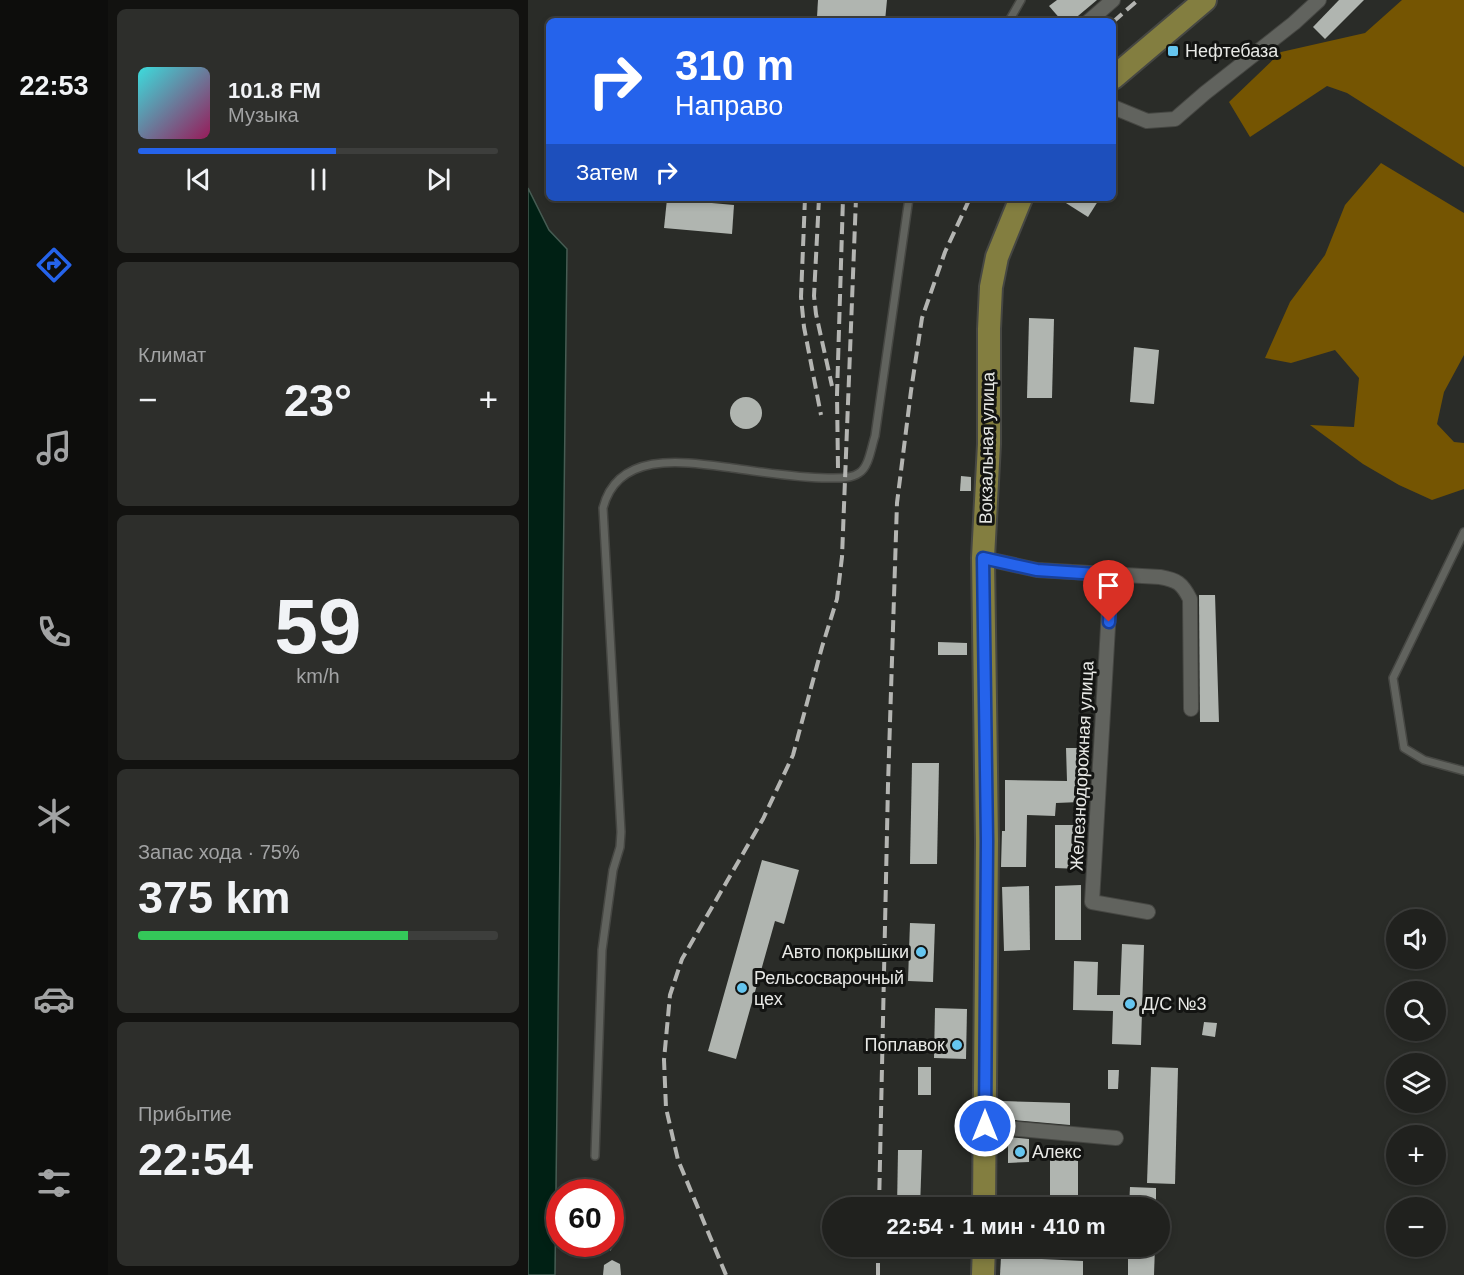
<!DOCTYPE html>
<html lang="ru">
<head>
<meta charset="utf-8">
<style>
  body { margin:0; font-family:Arial,sans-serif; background:#2d2e2b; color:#f1f3f6; height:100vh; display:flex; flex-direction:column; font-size:22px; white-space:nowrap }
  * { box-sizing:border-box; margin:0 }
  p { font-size:20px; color:#a2a3a4 }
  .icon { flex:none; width:33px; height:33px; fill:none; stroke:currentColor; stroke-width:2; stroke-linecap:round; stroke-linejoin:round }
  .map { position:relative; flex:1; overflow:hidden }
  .drawer { display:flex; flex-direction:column; gap:9px; padding:9px; background:#121210; width:420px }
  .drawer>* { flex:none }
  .hud { position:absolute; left:18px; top:18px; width:570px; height:183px; border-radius:9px; box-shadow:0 3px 9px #0003,0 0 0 2px #3d3e3c; background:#2563eb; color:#fff; overflow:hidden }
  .fabs { position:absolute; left:858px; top:909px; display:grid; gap:12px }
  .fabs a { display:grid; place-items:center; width:60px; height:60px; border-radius:50%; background:#20211e; box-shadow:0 3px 9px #0003,0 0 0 2px #3d3e3c; font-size:30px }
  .speed { position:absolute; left:18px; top:1179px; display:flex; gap:12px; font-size:30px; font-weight:700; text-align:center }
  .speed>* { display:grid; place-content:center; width:78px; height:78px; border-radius:50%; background:#20211e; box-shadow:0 3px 9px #0003,0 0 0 2px #3d3e3c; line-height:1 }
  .speed .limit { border:9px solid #d22; background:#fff; color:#111 }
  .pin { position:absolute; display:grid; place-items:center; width:51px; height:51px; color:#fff; margin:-62px -26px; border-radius:50% 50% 50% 0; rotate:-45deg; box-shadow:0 0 6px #0007 }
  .pin .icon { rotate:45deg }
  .me { position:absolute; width:66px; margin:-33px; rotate:0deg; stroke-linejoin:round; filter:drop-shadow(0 0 4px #0008) }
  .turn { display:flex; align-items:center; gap:21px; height:126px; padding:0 30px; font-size:27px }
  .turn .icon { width:78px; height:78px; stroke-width:2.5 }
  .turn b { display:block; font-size:42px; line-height:51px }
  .then { display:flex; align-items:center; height:57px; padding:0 30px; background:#0003; gap:12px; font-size:22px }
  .big { font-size:45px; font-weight:700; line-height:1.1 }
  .drawer .tile { flex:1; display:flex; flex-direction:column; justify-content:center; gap:9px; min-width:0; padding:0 21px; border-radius:9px; background:#2d2e2b }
  .drawer .dial { align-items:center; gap:0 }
  .dial b { font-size:78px; line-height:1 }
  .song { display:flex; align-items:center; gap:18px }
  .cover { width:72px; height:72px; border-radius:9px; background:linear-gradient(135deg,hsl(180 70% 55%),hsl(330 70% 35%)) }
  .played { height:6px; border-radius:3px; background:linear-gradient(90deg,#2563eb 55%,#3d3e3c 55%) }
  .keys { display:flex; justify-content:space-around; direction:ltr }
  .heat { display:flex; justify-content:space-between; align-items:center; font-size:33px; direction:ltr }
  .charge { height:9px; border-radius:4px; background:linear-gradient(90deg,#34c759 75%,#3d3e3c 0) }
  .trip { position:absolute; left:294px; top:1197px; width:348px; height:60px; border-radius:30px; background:#20211e; box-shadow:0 3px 9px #0003,0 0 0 2px #3d3e3c; font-weight:700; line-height:60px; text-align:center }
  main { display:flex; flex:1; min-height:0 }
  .menu { display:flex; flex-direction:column; width:108px; justify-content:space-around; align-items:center; background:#0d0d0c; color:#a2a3a4 }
  .menu .icon { width:42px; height:42px }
  .menu .on { color:#2563eb }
  .menu b { font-size:27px; color:#f1f3f6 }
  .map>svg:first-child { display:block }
  .forest { fill:#755502 }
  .water { fill:#002014; stroke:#465c53; stroke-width:1.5 }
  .building { fill:#b0b5b0 }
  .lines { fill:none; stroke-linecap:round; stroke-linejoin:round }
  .lane-casing { stroke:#464743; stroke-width:10 }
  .street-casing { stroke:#464743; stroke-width:16 }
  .primary-casing { stroke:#464743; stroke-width:26 }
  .lane { stroke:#61635e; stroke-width:7 }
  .street { stroke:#61635e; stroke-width:14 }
  .primary { stroke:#837e40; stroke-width:22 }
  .rail { stroke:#b4b5b2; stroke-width:4; stroke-dasharray:12 6; stroke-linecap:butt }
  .route-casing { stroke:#184099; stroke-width:15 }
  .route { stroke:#2563eb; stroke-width:10 }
  .poi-dot { fill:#65c5ef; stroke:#131412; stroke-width:2 }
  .labels { text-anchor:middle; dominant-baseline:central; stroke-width:6; stroke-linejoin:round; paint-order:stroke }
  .poi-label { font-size:18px; fill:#e8e9e6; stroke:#131412; text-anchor:start }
  .street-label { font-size:18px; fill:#e8e9e6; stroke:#131412 }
</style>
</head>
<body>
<main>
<nav class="menu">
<b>22:53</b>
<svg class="icon on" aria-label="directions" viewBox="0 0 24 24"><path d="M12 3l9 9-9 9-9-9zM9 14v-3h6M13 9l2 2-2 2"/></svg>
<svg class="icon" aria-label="music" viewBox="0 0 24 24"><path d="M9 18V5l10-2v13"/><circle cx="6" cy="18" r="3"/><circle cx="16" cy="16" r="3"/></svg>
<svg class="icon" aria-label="phone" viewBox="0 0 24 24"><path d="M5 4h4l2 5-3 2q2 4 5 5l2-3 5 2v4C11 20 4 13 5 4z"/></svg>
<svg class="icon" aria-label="climate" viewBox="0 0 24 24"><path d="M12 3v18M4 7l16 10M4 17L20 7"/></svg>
<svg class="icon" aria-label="car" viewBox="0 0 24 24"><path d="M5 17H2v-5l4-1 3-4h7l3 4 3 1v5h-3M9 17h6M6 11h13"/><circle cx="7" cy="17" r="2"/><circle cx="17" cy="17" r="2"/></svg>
<svg class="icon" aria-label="filters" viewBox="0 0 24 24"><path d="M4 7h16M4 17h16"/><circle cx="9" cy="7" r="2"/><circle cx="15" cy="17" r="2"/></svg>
</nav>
<section class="drawer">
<div class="tile">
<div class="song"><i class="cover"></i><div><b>101.8 FM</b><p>Музыка</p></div></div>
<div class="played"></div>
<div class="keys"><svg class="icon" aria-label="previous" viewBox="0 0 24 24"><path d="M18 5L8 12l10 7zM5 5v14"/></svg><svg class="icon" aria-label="pause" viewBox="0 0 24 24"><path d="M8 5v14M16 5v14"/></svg><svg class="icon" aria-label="next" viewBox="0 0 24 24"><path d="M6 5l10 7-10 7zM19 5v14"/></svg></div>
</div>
<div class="tile"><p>Климат</p>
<div class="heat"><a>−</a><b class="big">23°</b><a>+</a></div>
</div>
<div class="tile dial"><b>59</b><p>km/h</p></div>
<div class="tile"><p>Запас хода · 75%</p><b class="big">375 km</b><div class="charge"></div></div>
<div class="tile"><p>Прибытие</p><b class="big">22:54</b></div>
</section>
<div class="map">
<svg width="936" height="1275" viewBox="0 0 936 1275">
  <rect width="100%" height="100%" fill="#2a2c28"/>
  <g class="forest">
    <polygon points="874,0 936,0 936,167 819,93 799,86 722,137 701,102 753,52 837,33"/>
    <polygon points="853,163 936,213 936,355 916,392 909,424 926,442 936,443 936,489 904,500 871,485 835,464 782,425 826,427 831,378 807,350 763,363 737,358 762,302 797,255 817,205"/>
  </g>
  <polygon class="water" points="0,188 21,230 39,249 27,1275 0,1275"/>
  <g class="building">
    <polygon points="290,0 359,0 357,21 289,17"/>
    <polygon points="529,0 569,0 544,21 534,21 521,6"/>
    <polygon points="811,0 836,0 797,39 785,27"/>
    <polygon points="530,198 572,198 560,217"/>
    <polygon points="139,199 206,205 204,234 136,228"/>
    <polygon points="501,318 526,319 524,398 499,398"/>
    <polygon points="606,347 631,350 626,404 602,402"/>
    <circle cx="218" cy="413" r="16"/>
    <polygon points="433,476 443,477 443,491 432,491"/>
    <polygon points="671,595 687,595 691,722 672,722"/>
    <polygon points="410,642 439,643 439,655 410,655"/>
    <polygon points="538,748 550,748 552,802 528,803 527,816 499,815 498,867 473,867 474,831 477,831 477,780 539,781"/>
    <polygon points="384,763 411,763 409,864 382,864"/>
    <polygon points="527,825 553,825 553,869 527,868"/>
    <polygon points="234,860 271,870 256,924 247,921 208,1059 180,1051"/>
    <polygon points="553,885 553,940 527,940 527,886"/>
    <polygon points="501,886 502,950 476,951 474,887"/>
    <polygon points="382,923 407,924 405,982 380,981"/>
    <polygon points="594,944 616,945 613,1045 584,1044 585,1011 545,1010 546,961 570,962 569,995 592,995"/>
    <polygon points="407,1008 439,1009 438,1059 406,1058"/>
    <polygon points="676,1022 689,1023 687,1037 674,1035"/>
    <rect x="390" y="1067" width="13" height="28"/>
    <polygon points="623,1067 650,1068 647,1184 619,1183"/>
    <polygon points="580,1070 591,1070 590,1089 580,1089"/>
    <polygon points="475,1101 542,1103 542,1125 475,1119"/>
    <polygon points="480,1137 501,1139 501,1162 480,1163"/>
    <polygon points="370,1150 394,1150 392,1208 369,1208"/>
    <rect x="522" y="1153" width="28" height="55"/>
    <polygon points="602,1187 628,1188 628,1208 601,1208"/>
    <polygon points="82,1216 93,1233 92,1238 82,1251"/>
    <polygon points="600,1246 627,1246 626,1275 600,1275"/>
    <polygon points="473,1257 555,1261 555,1275 472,1275"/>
    <polygon points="84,1260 92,1264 93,1275 75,1275 76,1265"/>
  </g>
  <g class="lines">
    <defs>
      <g id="lane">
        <polyline points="481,21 493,0"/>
        <polyline points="936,532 865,678 876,748 896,760 936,771"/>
        <path d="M67,1156L74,950L85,870L92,847L93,832L75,508C90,449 159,462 204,468C235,472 268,478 300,478C309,478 323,479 331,473C341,467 343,448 347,436L381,198"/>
      </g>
      <g id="street">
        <polyline points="561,21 585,0"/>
        <polyline points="585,107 619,121 647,119 677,93 766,23 791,0"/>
        <path d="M455,558L509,570L632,577C649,580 654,583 662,599L663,709"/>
        <polyline points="583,575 564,902 620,912"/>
        <polyline points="457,1126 588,1138"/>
        <polyline points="514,1246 577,1251"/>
      </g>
      <g id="primary">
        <polyline points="585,78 677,0"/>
        <polyline points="456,1208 459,841 455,558 461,444 461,329 463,287 469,257 493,198"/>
        <polyline points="455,1275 456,1246"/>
      </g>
    </defs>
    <use href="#lane" class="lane-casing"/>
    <use href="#street" class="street-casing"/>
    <use href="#primary" class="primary-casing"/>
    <use href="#lane" class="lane"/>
    <use href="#street" class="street"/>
    <use href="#primary" class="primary"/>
    <g class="rail">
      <polyline points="585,22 610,0"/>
      <polyline points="277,198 273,297 276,327 293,415"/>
      <polyline points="291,198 286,296 288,314 304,386"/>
      <polyline points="310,468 309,395 315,198"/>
      <polyline points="351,1208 360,785 369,503 383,391 394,318 417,252 442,198"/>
      <polyline points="198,1275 150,1160 138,1108 136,1060 142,995 154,959 235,819 265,755 294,647 309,599 314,557 328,198"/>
      <polyline points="350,1275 350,1246"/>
    </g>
  </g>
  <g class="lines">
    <defs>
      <polyline id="route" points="457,1126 459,841 455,558 509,570 584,575 581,622"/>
    </defs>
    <use href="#route" class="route-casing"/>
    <use href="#route" class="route"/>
  </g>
  <g class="poi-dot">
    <rect x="639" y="45" width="12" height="12" rx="3"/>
    <circle cx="393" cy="952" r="6"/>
    <circle cx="214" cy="988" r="6"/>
    <circle cx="602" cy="1004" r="6"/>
    <circle cx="429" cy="1045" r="6"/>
    <circle cx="492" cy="1152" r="6"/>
  </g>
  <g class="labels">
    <g class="poi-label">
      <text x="657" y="51">Нефтебаза</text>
      <text x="381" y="952" text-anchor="end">Авто покрышки</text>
      <text x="226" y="978">Рельсосварочный<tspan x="226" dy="21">цех</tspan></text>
      <text x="614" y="1004">Д/С №3</text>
      <text x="417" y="1045" text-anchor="end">Поплавок</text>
      <text x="504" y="1152">Алекс</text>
    </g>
    <g class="street-label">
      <text transform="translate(459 448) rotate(-89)">Вокзальная улица</text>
      <text transform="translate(554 766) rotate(-87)">Железнодорожная улица</text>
    </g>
  </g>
</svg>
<div class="fabs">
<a><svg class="icon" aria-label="sound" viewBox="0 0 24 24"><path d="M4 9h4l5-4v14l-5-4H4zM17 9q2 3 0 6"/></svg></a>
<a><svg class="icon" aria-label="search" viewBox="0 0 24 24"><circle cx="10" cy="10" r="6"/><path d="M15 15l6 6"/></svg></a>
<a><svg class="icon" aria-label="layers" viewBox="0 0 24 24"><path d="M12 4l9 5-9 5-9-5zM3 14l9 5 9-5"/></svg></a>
<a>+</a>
<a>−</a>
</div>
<div class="speed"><div class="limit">60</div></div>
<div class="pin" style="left:581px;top:622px;background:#d93025"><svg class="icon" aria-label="arrive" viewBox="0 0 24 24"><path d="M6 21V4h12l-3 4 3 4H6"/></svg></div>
<svg class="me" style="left:457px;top:1126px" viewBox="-20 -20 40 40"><circle r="17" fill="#2563eb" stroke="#fff" stroke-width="3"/><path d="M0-11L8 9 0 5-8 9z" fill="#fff"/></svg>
<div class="trip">22:54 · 1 мин · 410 m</div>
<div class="hud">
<div class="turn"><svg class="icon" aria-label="right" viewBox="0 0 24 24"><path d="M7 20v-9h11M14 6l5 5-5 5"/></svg><div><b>310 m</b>Направо</div></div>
<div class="then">Затем<svg class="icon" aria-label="right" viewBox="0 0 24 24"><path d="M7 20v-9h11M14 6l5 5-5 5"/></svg></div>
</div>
</div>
</main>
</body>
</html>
